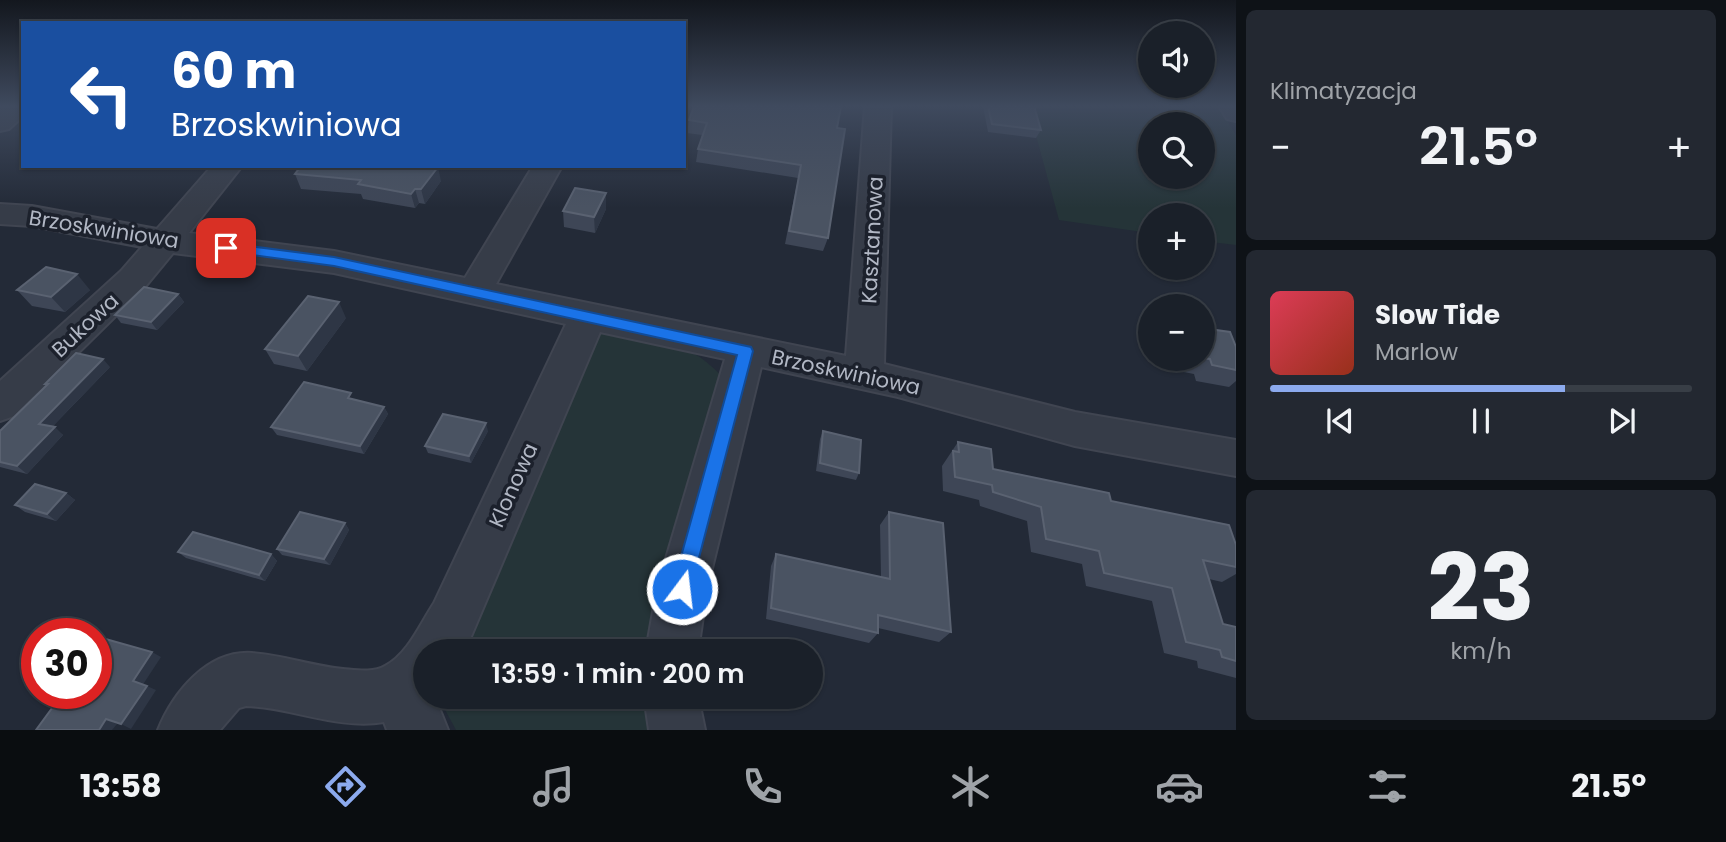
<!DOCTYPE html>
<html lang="pl">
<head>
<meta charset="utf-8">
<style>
  body { margin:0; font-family:Poppins,sans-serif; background:#232831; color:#f1f3f6; height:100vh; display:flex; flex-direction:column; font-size:26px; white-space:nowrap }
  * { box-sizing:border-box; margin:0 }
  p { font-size:23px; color:#9fa3a8 }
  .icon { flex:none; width:38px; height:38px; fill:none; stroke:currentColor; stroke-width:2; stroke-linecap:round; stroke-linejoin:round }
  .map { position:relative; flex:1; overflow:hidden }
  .panel { display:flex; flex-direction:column; gap:10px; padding:10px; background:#0e1217; width:490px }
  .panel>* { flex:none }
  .hud { position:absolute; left:21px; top:21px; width:665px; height:147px; border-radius:0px; box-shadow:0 2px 5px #0004,0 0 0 2px #383e46; background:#1a4fa0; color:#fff; overflow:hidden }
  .buttons { position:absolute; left:1138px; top:21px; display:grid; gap:14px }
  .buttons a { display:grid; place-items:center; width:77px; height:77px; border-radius:50%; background:#1a2029; box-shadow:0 2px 5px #0004,0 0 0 2px #383e46; font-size:35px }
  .speed { position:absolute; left:21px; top:618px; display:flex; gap:14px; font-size:35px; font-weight:700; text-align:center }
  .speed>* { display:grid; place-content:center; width:91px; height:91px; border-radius:50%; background:#1a2029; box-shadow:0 2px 5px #0004,0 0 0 2px #383e46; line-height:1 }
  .speed .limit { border:10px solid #d22; background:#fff; color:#111 }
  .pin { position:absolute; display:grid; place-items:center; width:60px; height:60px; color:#fff; margin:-30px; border-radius:14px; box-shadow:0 4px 10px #0006 }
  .me { position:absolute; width:77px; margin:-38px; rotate:15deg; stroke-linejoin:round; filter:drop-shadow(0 0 5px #0008) }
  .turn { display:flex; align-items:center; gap:24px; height:147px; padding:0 35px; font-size:32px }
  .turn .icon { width:91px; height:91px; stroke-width:2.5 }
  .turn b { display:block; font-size:49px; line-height:60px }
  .big { font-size:52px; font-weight:600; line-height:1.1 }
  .panel .widget { flex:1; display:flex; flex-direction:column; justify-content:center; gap:10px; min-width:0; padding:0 24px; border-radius:10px; background:#232831 }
  .panel .dial { align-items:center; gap:0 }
  .dial b { font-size:91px; line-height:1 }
  .song { display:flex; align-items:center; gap:21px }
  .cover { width:84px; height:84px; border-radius:10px; background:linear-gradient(135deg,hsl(350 70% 55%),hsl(10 70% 35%)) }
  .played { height:7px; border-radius:4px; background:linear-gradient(90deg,#8caaee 70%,#383e46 70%) }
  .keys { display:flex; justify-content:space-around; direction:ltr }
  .heat { display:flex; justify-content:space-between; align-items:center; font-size:38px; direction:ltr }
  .trip { position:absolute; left:413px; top:639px; width:410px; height:70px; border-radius:35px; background:#1a2029; box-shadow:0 2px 5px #0004,0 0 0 2px #383e46; font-weight:600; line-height:70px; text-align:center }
  .tabs { display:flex; height:112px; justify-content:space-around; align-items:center; background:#0a0d10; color:#9fa3a8 }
  .tabs .icon { width:49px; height:49px }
  .tabs .active { color:#8caaee }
  .tabs b { font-size:32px; color:#f1f3f6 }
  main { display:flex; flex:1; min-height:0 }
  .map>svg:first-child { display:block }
  .green { fill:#253438; fill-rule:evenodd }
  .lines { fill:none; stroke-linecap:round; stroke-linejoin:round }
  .minor-casing { stroke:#404551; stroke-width:4 }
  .minor { fill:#363c48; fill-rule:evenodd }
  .wall { fill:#3e4656 }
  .shaded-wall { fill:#2e3645 }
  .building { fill:#4a5362; stroke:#5a6271; stroke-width:2 }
  .route { fill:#1a73e8; stroke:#114b97; stroke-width:2 }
  .labels { text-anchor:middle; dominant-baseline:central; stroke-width:7; stroke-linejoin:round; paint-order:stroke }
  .street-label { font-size:21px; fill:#b1b7c4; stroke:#1c212c }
</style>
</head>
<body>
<main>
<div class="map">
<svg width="1236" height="730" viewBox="0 0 1236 730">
  <rect width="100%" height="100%" fill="#232a37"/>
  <g class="green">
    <path d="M1028,106H1218L1236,135V245L1202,241V215H1150V233L1059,220ZM1150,124H1202V177H1150Z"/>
    <path d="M597,333C654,335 690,339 729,384L659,651H451Z"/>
    <polygon points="444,696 657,697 659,730 456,730 443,706"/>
  </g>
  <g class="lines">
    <defs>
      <g id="minor">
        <polygon points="3,106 23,106 23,116 9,129 0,131 0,109"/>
        <path d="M865,106H891L884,364L1075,412L1236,440V476L1075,446L898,397L761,367L707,589L698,651H646L657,589L725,359L600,332L470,639L463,651H425V696H433L432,702L440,710L448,730H387L384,722C338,730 291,707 246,706L239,708L220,730H158C173,693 207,650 252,653C283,655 312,666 343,669C356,670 373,673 385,666C408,654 420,624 434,603L566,324L334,273L173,253L145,287L14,416L0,421V381L121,271L142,247L32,226L0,224V204L32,206L157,229L212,166H242L189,233L334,251L465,278L533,166H562L496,284L846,356Z"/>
        <polygon points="1219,106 1236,106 1236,121 1227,119"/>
        <polygon points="644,696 698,696 705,730 649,730"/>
      </g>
    </defs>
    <use href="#minor" class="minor-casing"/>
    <use href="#minor" class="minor"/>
  </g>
  <g class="wall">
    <polygon points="983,106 1034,106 1041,130 1036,138 988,132"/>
    <polygon points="689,120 837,128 828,238 823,251 785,244 798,178 696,162 698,149 702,135 687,133"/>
    <polygon points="295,174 441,181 425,204 419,203 415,208 363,199 361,194 301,189"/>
    <polygon points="606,209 595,233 564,227 563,211"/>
    <polygon points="17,290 90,290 65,312 32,306"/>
    <polygon points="178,294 184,302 157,330 121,323 115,315"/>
    <polygon points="346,318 307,371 274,364 265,349"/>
    <polygon points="1202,328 1236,347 1236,381 1229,387 1196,381 1194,374 1168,369 1165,359 1202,359"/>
    <polygon points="110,367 52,427 63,435 27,474 0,467 0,431 47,385 45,384"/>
    <polygon points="354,399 384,407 388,414 364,454 277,435 271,427"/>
    <polygon points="488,431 471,463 428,453 425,446"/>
    <polygon points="823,431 859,473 856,480 816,471 820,439"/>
    <polygon points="958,442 993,469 1111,501 1236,545 1236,574 1222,582 1209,579 1223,624 1236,627 1236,678 1198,668 1197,661 1164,653 1152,601 1086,586 1082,564 1031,552 1027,521 980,506 979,500 943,491 942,466"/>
    <polygon points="66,493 75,500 56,521 25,512 15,505"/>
    <polygon points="889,512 951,632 939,642 878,628 878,633 869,643 766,619 771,566 776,554 881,577 880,525"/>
    <polygon points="345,523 349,530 330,565 282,555 277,549"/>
    <polygon points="178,552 271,554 277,561 265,581 186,558"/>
  </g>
  <g class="shaded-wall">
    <polygon points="438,167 441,181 425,204 421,189"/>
    <polygon points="415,189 419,203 415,208 411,194"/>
    <polygon points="606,193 606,209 595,233 594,217"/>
    <polygon points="77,274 90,290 65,312 51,297"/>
    <polygon points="178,294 184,302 157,330 151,322"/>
    <polygon points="339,302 346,318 307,371 298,356"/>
    <polygon points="103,359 110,367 48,431 39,424"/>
    <polygon points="384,407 388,414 364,454 360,446"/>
    <polygon points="486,423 488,431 471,463 469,456"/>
    <polygon points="55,427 63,435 27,474 17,466"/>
    <polygon points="66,493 75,500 56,521 47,514"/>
    <polygon points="345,523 349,530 330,565 324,559"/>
    <polygon points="271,554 277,561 265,581 259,575"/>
    <polygon points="152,652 161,657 142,686 133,681"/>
    <polygon points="147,686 156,690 131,729 121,724"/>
    <polygon points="106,719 117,724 112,730 99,730"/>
  </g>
  <g class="building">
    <polygon points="694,106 841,106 837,128 845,129 828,238 789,231 801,165 698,149 707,123 689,120"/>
    <polygon points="988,106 1034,106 1041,130 992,124"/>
    <polygon points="301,166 433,166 438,167 421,189 415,189 411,194 358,184 361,180 295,174"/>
    <polygon points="575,188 606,193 594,217 563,211"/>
    <polygon points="46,267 77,274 51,297 17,290"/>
    <polygon points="144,287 178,294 151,322 115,315"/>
    <polygon points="308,296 339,302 298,356 265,349"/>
    <polygon points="1202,328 1230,332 1236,347 1236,370 1212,365 1210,359 1202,358"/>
    <polygon points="76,353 103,359 39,424 55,427 17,466 0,462 0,431 48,384 45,384"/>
    <polygon points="304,382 351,393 348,398 384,407 360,446 271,427"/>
    <polygon points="443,414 486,423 469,456 425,446"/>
    <polygon points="823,431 861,440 859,473 820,463"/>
    <polygon points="958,442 991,449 993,469 1109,493 1111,501 1229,525 1236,545 1236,567 1203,560 1223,624 1236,627 1236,661 1222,657 1220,650 1186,642 1172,588 1104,573 1099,551 1046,539 1041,507 993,492 992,485 955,477 953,451 959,452"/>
    <polygon points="35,484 66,493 47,514 15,505"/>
    <polygon points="300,512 345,523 324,559 277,549"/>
    <polygon points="889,512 943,523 951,632 878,615 878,633 771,608 776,554 890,579"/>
    <polygon points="193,532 271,554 259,575 178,552"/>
    <polygon points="102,638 152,652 133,681 147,686 121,724 106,719 99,730 36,730 55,704 41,699 45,693 96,693 96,647"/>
  </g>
  <linearGradient id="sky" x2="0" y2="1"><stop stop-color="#13171e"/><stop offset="0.51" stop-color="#3f4a5e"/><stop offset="1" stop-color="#3f4a5e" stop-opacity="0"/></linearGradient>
  <rect width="1236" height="208" fill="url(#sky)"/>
  <polygon class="route" points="226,243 334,257 751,347 753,351 689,596 682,599 675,596 672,589 737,355 334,266 222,251 222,244"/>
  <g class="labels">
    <g class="street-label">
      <text transform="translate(104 229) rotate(9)">Brzoskwiniowa</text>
      <text transform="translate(872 240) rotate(-87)">Kasztanowa</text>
      <text transform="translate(85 325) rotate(-43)">Bukowa</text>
      <text transform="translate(846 372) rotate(12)">Brzoskwiniowa</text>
      <text transform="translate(513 485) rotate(-66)">Klonowa</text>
    </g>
  </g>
</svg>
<div class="buttons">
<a><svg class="icon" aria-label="sound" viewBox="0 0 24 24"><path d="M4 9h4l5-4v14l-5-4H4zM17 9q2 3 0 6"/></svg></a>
<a><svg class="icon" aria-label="search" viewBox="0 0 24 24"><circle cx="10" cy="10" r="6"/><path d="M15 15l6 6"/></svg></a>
<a>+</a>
<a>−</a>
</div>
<div class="speed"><div class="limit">30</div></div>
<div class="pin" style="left:226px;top:248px;background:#d93025"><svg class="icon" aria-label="arrive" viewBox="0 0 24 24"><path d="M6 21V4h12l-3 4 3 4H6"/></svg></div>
<svg class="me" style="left:682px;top:589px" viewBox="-20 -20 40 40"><circle r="17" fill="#1a73e8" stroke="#fff" stroke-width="3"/><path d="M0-11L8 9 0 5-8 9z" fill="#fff"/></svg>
<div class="trip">13:59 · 1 min · 200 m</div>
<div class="hud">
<div class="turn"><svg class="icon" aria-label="left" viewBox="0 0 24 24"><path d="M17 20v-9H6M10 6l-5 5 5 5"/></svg><div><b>60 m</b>Brzoskwiniowa</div></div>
</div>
</div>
<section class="panel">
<div class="widget"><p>Klimatyzacja</p>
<div class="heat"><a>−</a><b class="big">21.5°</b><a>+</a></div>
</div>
<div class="widget">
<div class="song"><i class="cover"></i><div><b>Slow Tide</b><p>Marlow</p></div></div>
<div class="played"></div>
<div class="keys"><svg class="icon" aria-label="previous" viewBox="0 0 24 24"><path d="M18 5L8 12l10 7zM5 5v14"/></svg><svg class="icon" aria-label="pause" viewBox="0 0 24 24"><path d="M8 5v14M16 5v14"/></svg><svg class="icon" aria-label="next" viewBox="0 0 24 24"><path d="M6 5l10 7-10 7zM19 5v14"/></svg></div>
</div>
<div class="widget dial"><b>23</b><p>km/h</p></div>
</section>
</main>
<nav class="tabs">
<b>13:58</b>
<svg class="icon active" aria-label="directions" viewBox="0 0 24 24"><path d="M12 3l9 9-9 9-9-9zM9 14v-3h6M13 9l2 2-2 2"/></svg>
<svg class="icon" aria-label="music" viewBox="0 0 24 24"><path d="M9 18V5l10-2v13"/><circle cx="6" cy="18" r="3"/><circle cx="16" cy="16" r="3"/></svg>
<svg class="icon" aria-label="phone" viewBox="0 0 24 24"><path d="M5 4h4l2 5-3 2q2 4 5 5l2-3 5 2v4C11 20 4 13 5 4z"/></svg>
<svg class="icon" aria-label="climate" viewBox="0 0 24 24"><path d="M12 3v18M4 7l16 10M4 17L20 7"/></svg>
<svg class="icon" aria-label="car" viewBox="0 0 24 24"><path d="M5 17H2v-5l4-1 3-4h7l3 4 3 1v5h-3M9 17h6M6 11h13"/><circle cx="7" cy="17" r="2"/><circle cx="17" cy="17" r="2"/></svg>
<svg class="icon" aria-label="filters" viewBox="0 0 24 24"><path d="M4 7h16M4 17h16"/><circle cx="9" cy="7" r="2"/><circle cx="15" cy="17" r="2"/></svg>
<b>21.5°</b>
</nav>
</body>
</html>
